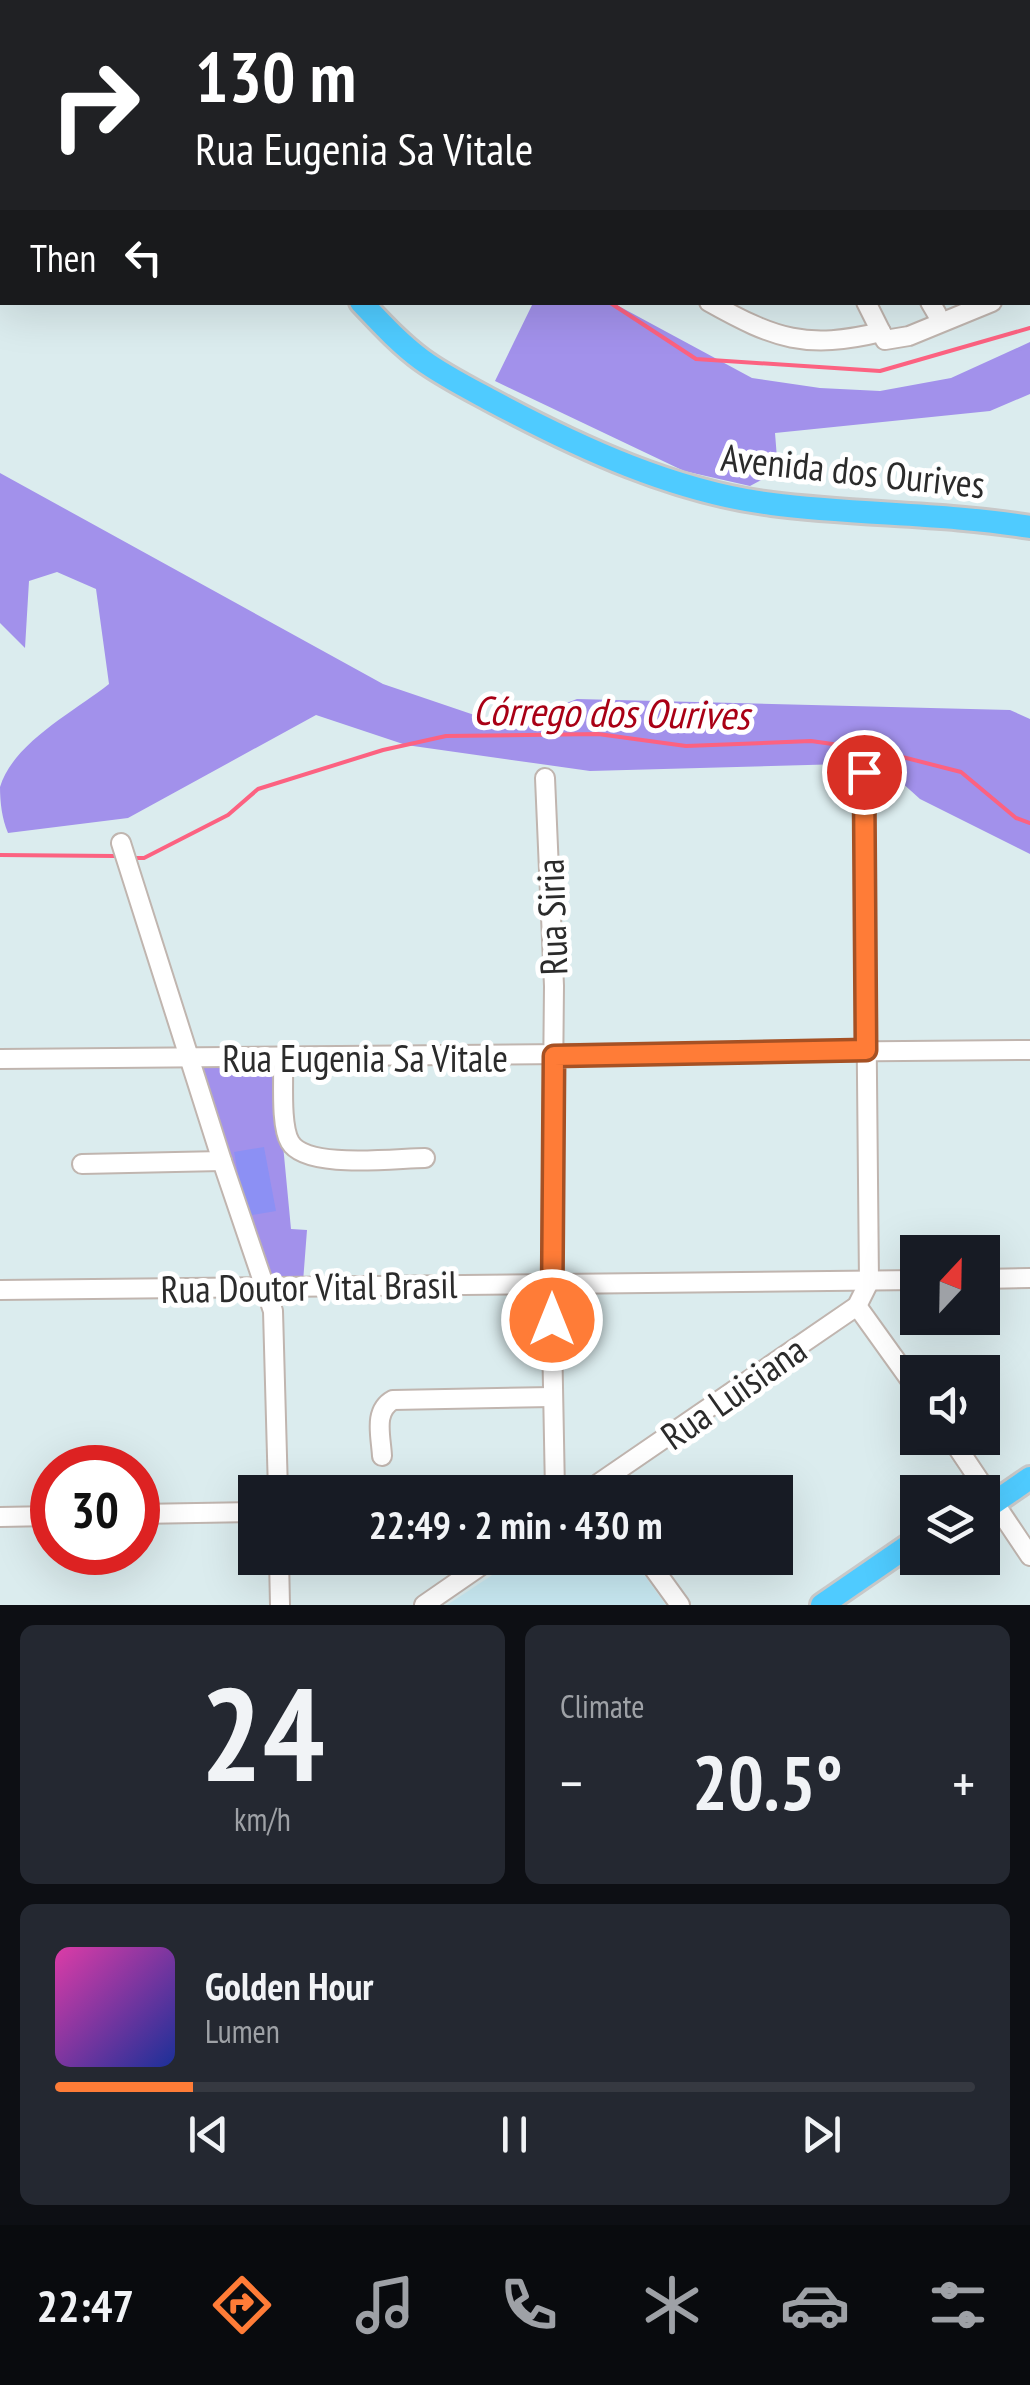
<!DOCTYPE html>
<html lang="en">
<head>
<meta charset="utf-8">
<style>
  body { margin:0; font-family:"PT Sans Narrow",sans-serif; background:#242831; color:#f1f3f6; height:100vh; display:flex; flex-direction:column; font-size:38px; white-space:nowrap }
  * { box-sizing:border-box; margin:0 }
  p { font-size:32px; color:#9ea1a6 }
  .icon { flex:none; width:55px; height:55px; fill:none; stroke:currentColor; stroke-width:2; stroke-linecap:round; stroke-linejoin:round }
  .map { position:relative; height:1605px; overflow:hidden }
  .drawer { display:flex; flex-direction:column; gap:20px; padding:20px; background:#0d0f14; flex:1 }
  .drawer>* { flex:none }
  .guide { position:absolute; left:0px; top:0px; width:1030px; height:305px; box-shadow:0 10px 40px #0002; background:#202124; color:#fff; overflow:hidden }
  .needle { width:65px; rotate:22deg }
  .buttons { position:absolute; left:900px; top:1235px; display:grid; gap:20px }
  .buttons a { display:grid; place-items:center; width:100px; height:100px; border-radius:0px; background:#171b24; box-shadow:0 10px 40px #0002; font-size:50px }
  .speed { position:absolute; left:30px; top:1445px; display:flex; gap:20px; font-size:50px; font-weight:700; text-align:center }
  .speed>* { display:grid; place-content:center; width:130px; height:130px; border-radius:50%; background:#171b24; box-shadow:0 10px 40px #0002; line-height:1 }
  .speed .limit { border:15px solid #d22; background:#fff; color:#111 }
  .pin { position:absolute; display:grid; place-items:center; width:85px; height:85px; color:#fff; margin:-42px; border:5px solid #fff; border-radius:50%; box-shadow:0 2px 10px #0007 }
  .me { position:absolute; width:110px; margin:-55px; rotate:0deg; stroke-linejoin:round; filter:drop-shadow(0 0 8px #0008) }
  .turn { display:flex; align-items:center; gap:35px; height:210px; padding:0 30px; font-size:45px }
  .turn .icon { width:130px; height:130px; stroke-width:2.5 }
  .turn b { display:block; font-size:70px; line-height:85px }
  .then { display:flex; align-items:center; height:95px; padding:0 30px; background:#0003; gap:20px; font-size:38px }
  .big { font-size:75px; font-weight:600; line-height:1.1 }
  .drawer .widget { flex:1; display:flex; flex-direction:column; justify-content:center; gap:15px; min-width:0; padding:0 35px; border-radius:15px; background:#242831 }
  .drawer .dial { align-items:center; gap:0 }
  .dial b { font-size:130px; line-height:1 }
  .song { display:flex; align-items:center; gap:30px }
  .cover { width:120px; height:120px; border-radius:15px; background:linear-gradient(135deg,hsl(320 70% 55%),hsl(230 70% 35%)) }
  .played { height:10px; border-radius:5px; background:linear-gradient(90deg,#ff7c37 15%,#363941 15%) }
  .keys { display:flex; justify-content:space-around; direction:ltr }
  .heat { display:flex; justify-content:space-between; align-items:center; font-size:55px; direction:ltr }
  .drawer .tiles { flex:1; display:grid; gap:20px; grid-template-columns:1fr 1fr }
  .widget:last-child { grid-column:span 2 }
  .trip { position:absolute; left:238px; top:1475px; width:555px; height:100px; border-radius:0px; background:#171b24; box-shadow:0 10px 40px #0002; font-weight:600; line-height:100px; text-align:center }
  .dock { display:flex; height:160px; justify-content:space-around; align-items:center; background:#090b0e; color:#9ea1a6 }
  .dock .icon { width:70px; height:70px }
  .dock .current { color:#ff7c37 }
  .dock b { font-size:45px; color:#f1f3f6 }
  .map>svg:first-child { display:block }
  .education { fill:#c8e9f2 }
  .green { fill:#a291eb }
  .pitch { fill:#8c90f4 }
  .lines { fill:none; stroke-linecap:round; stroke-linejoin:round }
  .stream { stroke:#fc6281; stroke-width:4 }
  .minor-casing { stroke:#c0b5af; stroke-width:22 }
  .major-casing { stroke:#c8c8c8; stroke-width:28 }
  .minor { stroke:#fff; stroke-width:18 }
  .major { stroke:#4fcbff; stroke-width:22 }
  .route-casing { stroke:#a65124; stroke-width:25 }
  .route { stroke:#ff7c37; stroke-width:18 }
  .labels { text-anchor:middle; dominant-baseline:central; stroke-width:10; stroke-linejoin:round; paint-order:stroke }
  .street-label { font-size:38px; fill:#2b2b2b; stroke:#fff }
  .water-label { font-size:40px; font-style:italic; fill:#a90015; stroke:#fff }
</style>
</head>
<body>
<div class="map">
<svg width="1030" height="1605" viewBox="0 0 1030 1605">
  <rect width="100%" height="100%" fill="#dbecee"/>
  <polygon class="education" points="518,1558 632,1558 666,1605 447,1605"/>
  <g class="green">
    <polygon points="533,303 613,303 752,378 820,388 880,391 951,378 1030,342 1030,394 990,411 775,433 778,471 750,486 684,471 495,381"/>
    <path d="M0,473L383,684L492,721L535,715L577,699L1010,710L1030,719V854L920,799L880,763L590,771L406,745L316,715L128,818L8,833C2,819 0,802 0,787C13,743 75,711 109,684L96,589L57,572L29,581L25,648L0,623Z"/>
    <polygon points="279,1062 281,1124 291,1229 307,1230 303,1282 269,1284 195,1063"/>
  </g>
  <polygon class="pitch" points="264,1147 276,1211 246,1216 234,1152"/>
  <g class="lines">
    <g class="stream">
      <polyline points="609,302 696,359 880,371 1030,328"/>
      <polyline points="0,855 114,856"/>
      <polyline points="136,858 144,858 228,815 258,789 383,750 446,736 598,734 686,746 811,741 875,750 961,772 1016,818 1030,823"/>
    </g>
    <defs>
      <g id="minor">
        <polyline points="188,0 190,2"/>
        <polyline points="323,0 324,2"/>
        <polyline points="836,0 838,2"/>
        <polyline points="677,2 682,0"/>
        <polyline points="1028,74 1030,74"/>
        <polyline points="1028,228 1030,232"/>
        <polyline points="1028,285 1030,284"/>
        <path d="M709,302C775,339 806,350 881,332"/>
        <polyline points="866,302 885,340 909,336 992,302"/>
        <polyline points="930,302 937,314"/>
        <polyline points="545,778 554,986 551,1282 555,1492"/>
        <polyline points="121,843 222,1161 273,1311 278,1492"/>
        <path d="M283,1057C284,1079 280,1125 290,1142C306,1170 396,1158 425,1158"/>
        <polyline points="0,1059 1030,1050"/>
        <polyline points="82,1164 222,1161"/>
        <polyline points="982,1279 1030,1278"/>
        <polyline points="0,1290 918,1280"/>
        <polyline points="857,1306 918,1391"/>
        <polyline points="951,1438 1030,1556"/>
        <path d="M382,1456C381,1436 373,1411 393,1400L552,1397"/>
        <polyline points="586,1492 857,1306 869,1282 864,772"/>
        <polyline points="138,1514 255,1512"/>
        <polyline points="0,1517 52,1516"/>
        <polyline points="279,1558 280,1605"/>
        <polyline points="646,1558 680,1605"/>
        <polyline points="424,1605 492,1558"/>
      </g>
      <g id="major">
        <polyline points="149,0 150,2"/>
        <path d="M361,302C380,322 399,343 422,360C444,376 470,389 494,402C580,448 675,492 772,504C858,515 944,513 1030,527"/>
        <polyline points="982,1511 1030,1478"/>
        <polyline points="822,1605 918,1539"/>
      </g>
    </defs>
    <use href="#minor" class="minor-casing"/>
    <use href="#major" class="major-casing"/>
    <use href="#minor" class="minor"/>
    <use href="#major" class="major"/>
  </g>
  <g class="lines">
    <defs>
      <polyline id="route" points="552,1320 554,1056 866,1050 864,772"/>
    </defs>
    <use href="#route" class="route-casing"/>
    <use href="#route" class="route"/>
  </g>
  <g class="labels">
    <g class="street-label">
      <text transform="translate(853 470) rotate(6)">Avenida dos Ourives</text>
      <text transform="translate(551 917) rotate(-92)">Rua Siria</text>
      <text x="365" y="1057">Rua Eugenia Sa Vitale</text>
      <text transform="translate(309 1286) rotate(-1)">Rua Doutor Vital Brasil</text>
      <text transform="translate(733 1392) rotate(-35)">Rua Luisiana</text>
    </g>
    <g class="water-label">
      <text transform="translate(611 712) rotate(1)">Córrego dos Ourives</text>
    </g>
  </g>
</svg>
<div class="buttons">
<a><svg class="needle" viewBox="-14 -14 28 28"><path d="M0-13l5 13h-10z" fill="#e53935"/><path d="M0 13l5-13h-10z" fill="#9ea1a6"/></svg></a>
<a><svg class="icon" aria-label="sound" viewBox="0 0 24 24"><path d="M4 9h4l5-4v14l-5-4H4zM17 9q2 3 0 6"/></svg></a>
<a><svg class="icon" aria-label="layers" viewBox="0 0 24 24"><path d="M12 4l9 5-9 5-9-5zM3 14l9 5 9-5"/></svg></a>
</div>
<div class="speed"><div class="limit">30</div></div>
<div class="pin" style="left:864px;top:772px;background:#d93025"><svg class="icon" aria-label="arrive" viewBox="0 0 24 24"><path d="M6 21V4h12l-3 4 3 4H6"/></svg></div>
<svg class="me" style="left:552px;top:1320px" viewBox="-20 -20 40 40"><circle r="17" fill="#ff7c37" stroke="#fff" stroke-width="3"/><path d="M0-11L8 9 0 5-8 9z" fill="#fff"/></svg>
<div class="trip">22:49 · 2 min · 430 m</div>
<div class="guide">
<div class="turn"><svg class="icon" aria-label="right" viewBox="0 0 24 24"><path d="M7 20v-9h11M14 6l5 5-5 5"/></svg><div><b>130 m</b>Rua Eugenia Sa Vitale</div></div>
<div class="then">Then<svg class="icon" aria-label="left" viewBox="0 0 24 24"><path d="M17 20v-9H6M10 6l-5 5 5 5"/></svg></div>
</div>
</div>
<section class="drawer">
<div class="tiles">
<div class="widget dial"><b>24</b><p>km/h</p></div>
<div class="widget"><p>Climate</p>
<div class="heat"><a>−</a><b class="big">20.5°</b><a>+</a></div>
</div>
<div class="widget">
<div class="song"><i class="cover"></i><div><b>Golden Hour</b><p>Lumen</p></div></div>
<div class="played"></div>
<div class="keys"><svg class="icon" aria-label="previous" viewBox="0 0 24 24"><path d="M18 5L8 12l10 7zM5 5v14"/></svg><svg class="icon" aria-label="pause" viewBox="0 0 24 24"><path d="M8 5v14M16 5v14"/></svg><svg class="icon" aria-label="next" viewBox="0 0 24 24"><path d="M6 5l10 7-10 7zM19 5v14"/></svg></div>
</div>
</div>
</section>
<nav class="dock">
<b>22:47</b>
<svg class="icon current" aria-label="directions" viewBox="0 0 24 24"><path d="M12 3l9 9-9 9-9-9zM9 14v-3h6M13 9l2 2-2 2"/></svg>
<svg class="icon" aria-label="music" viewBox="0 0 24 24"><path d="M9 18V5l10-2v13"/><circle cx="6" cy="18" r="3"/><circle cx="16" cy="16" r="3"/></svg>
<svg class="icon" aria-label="phone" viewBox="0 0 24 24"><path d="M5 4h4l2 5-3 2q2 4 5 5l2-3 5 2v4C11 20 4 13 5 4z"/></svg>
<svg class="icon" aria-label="climate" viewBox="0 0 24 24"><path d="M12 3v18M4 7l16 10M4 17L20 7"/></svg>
<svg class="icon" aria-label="car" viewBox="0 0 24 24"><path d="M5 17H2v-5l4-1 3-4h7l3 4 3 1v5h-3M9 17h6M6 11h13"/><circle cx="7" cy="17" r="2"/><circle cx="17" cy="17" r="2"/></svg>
<svg class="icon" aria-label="filters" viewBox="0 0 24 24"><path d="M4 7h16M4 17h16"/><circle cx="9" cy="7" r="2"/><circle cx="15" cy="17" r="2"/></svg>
</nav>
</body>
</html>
